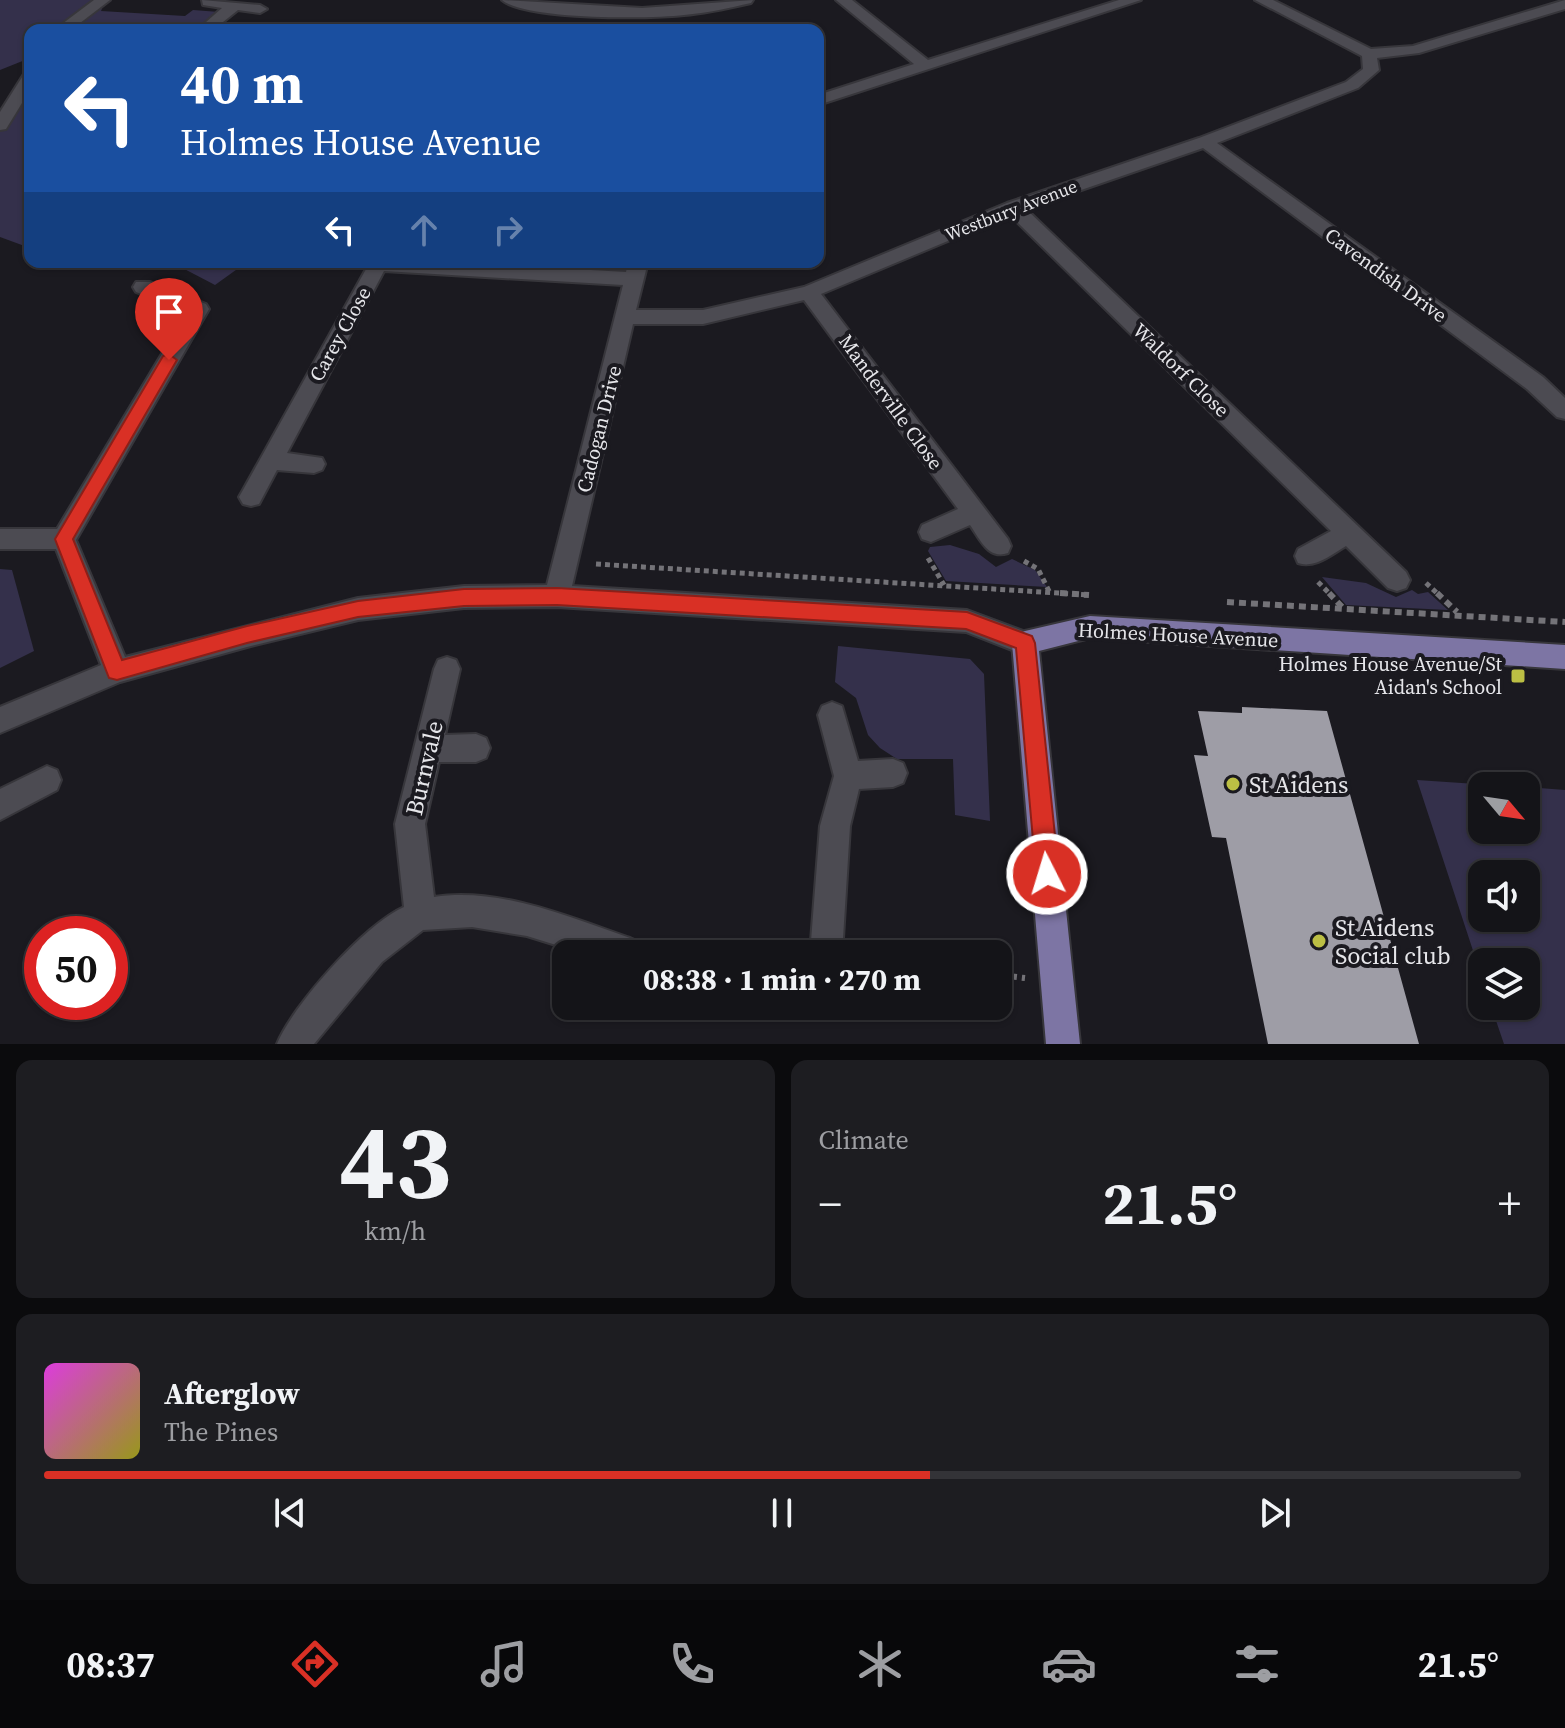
<!DOCTYPE html>
<html lang="en">
<head>
<meta charset="utf-8">
<style>
  body { margin:0; font-family:"Source Serif 4",serif; background:#1d1d21; color:#f1f3f6; height:100vh; display:flex; flex-direction:column; font-size:30px; white-space:nowrap }
  * { box-sizing:border-box; margin:0 }
  p { font-size:26px; color:#9d9ea2 }
  .icon { flex:none; width:44px; height:44px; fill:none; stroke:currentColor; stroke-width:2; stroke-linecap:round; stroke-linejoin:round }
  .map { position:relative; height:1044px; overflow:hidden }
  .drawer { display:flex; flex-direction:column; gap:16px; padding:16px; background:#0b0b0d; flex:1 }
  .drawer>* { flex:none }
  .hud { position:absolute; left:24px; top:24px; width:800px; height:244px; border-radius:16px; box-shadow:0 2px 6px #0004,0 0 0 2px #333337; background:#1a4fa0; color:#fff; overflow:hidden }
  .needle { width:52px; rotate:119deg }
  .controls { position:absolute; left:1468px; top:772px; display:grid; gap:16px }
  .controls a { display:grid; place-items:center; width:72px; height:72px; border-radius:16px; background:#141418; box-shadow:0 2px 6px #0004,0 0 0 2px #333337; font-size:40px }
  .speed { position:absolute; left:24px; top:916px; display:flex; gap:16px; font-size:40px; font-weight:700; text-align:center }
  .speed>* { display:grid; place-content:center; width:104px; height:104px; border-radius:50%; background:#141418; box-shadow:0 2px 6px #0004,0 0 0 2px #333337; line-height:1 }
  .speed .limit { border:12px solid #d22; background:#fff; color:#111 }
  .pin { position:absolute; display:grid; place-items:center; width:68px; height:68px; color:#fff; margin:-82px -34px; border-radius:50% 50% 50% 0; rotate:-45deg; box-shadow:0 0 8px #0007 }
  .pin .icon { rotate:45deg }
  .me { position:absolute; width:88px; margin:-44px; rotate:355deg; stroke-linejoin:round; filter:drop-shadow(0 0 6px #0008) }
  .turn { display:flex; align-items:center; gap:28px; height:168px; padding:0 24px; font-size:36px }
  .turn .icon { width:104px; height:104px; stroke-width:2.5 }
  .turn b { display:block; font-size:56px; line-height:68px }
  .lanes { display:flex; align-items:center; height:76px; padding:0 24px; background:#0003; justify-content:center; gap:40px; direction:ltr }
  .lanes .off { opacity:.35 }
  .big { font-size:60px; font-weight:700; line-height:1.1 }
  .drawer .widget { flex:1; display:flex; flex-direction:column; justify-content:center; gap:12px; min-width:0; padding:0 28px; border-radius:16px; background:#1d1d21 }
  .drawer .dial { align-items:center; gap:0 }
  .dial b { font-size:104px; line-height:1 }
  .song { display:flex; align-items:center; gap:24px }
  .cover { width:96px; height:96px; border-radius:12px; background:linear-gradient(135deg,hsl(300 70% 55%),hsl(60 70% 35%)) }
  .played { height:8px; border-radius:4px; background:linear-gradient(90deg,#d93025 60%,#333337 60%) }
  .keys { display:flex; justify-content:space-around; direction:ltr }
  .heat { display:flex; justify-content:space-between; align-items:center; font-size:44px; direction:ltr }
  .drawer .tiles { flex:1; display:grid; gap:16px; grid-template-columns:1fr 1fr }
  .widget:last-child { grid-column:span 2 }
  .trip { position:absolute; left:552px; top:940px; width:460px; height:80px; border-radius:16px; background:#141418; box-shadow:0 2px 6px #0004,0 0 0 2px #333337; font-weight:700; line-height:80px; text-align:center }
  .tab-bar { display:flex; height:128px; justify-content:space-around; align-items:center; background:#08080a; color:#9d9ea2 }
  .tab-bar .icon { width:56px; height:56px }
  .tab-bar .current { color:#d93025 }
  .tab-bar b { font-size:36px; color:#f1f3f6 }
  .map>svg:first-child { display:block }
  .green { fill:#34304b; fill-rule:evenodd }
  .building { fill:#9e9da6 }
  .lines { fill:none; stroke-linecap:round; stroke-linejoin:round }
  .minor-casing { stroke:#37363b; stroke-width:4 }
  .major-casing { stroke:#37363b; stroke-width:4 }
  .path-far1 { stroke:#747378; stroke-width:5; stroke-dasharray:5 4; stroke-linecap:butt }
  .path { stroke:#747378; stroke-width:6; stroke-dasharray:7 5; stroke-linecap:butt }
  .minor { fill:#4c4b52; fill-rule:evenodd }
  .major { fill:#7d75a4; fill-rule:evenodd }
  .route { fill:#d93025; stroke:#8d1f18; stroke-width:2 }
  .poi-dot { fill:#bcbf44; stroke:#1b1a20; stroke-width:3 }
  .labels { text-anchor:middle; dominant-baseline:central; stroke-width:8; stroke-linejoin:round; paint-order:stroke }
  .far-street-label { font-size:18px; fill:#e6e6ea; stroke:#1b1a20 }
  .street-label { font-size:20px; fill:#e6e6ea; stroke:#1b1a20 }
  .poi-label { font-size:20px; fill:#e6e6ea; stroke:#1b1a20; text-anchor:end }
  .near-street-label { font-size:24px; fill:#e6e6ea; stroke:#1b1a20 }
  .near-poi-label { font-size:24px; fill:#e6e6ea; stroke:#1b1a20; text-anchor:start }
</style>
</head>
<body>
<div class="map">
<svg width="1565" height="1044" viewBox="0 0 1565 1044">
  <rect width="100%" height="100%" fill="#1b1a20"/>
  <g class="green">
    <polygon points="0,0 111,0 104,4 101,11 185,16 193,10 219,12 195,30 30,30 30,58 0,70"/>
    <polygon points="30,77 30,248 0,237 0,125"/>
    <polygon points="171,262 247,262 215,285"/>
    <polygon points="950,545 979,554 996,567 1012,559 1035,570 1047,587 946,581 928,551 930,547"/>
    <polygon points="0,569 12,570 34,651 0,668"/>
    <polygon points="1322,577 1366,583 1396,597 1412,590 1418,594 1428,592 1448,610 1346,605"/>
    <polygon points="838,646 970,659 984,674 990,821 955,815 953,759 897,759 880,748 868,735 856,698 835,682"/>
    <path d="M1417,780L1506,786H1482V830H1526V787L1565,790V1044H1504L1491,1006H1526V962H1482V978ZM1482,874H1526V918H1482Z"/>
  </g>
  <polygon class="building" points="1242,707 1327,711 1419,1044 1268,1044 1226,838 1212,837 1194,755 1208,756 1198,711 1242,713"/>
  <g class="lines">
    <defs>
      <g id="minor">
        <polygon points="94,0 110,0 71,30 54,30"/>
        <polygon points="202,0 260,5 267,9 260,13 238,10 213,30 197,30 222,8 203,5"/>
        <path d="M502,0L642,8L753,0L751,3C729,8 707,13 684,15C651,19 525,20 502,0Z"/>
        <polygon points="836,0 852,0 928,60 1119,0 1141,0 818,105 818,95 914,64"/>
        <path d="M1255,0H1273L1371,49L1413,46L1565,0V9L1419,53L1377,58L1379,70L1358,88L1217,143L1543,377L1565,398V419L1557,417L1527,389L1203,148L1026,209L1406,572L1410,580L1406,588L1397,591L1388,588L1346,546C1332,554 1315,569 1298,563L1295,556L1298,549L1331,531L1010,215L821,294L1008,539L1011,546L1008,553C988,560 980,539 970,525L931,542L922,539L919,532L922,525L958,509L804,300L703,324H633L572,586L967,610L1034,635L1038,643L1034,651L1025,655L966,632L557,607L464,608L358,620L247,647L120,682L0,733V707L101,665L56,549H0V529H57L187,312L136,292L133,287L136,282H150L206,304L209,309L76,540L125,657L358,598L464,586L547,585L623,285L384,271L287,453L322,458L325,464L322,470L314,473L277,470L259,504L251,506L243,504L239,497L243,490L370,262H452L626,272L628,262H648L636,310H703L804,287L1007,203L1199,138L1346,82L1363,69L1362,56Z"/>
        <polygon points="30,72 30,90 6,129 0,130 0,112 24,74"/>
        <path d="M447,657L456,660L460,669L445,735L476,734L486,738L490,748L486,758L476,762H439L425,824L434,897C500,887 569,917 630,938L641,943L646,954H585L527,936L472,927L423,930L382,962L314,1044H277C293,1005 365,924 404,907L395,824L434,669L438,660Z"/>
        <polygon points="832,702 842,706 858,761 893,759 903,763 907,773 903,783 893,787 859,789 850,826 842,954 810,954 820,826 834,776 818,715 822,706"/>
        <polygon points="47,766 57,770 61,780 57,790 0,820 0,789"/>
      </g>
      <polygon id="major" points="1090,616 1565,645 1565,669 1090,638 1039,651 1080,1044 1046,1044 1012,643 1016,635 1025,631"/>
    </defs>
    <use href="#minor" class="minor-casing"/>
    <use href="#major" class="major-casing"/>
    <g class="path-far1">
      <polyline points="928,558 944,585"/>
      <polyline points="1024,561 1038,569 1050,593"/>
      <polyline points="596,564 1089,595"/>
      <polyline points="1318,582 1331,595"/>
      <polyline points="1426,583 1439,595"/>
    </g>
    <g class="path">
      <polyline points="1060,593 1089,595"/>
      <polyline points="1329,593 1343,608"/>
      <polyline points="1437,593 1457,612"/>
      <polyline points="1227,602 1565,622"/>
      <polyline points="998,975 1025,978"/>
    </g>
    <use href="#minor" class="minor"/>
    <use href="#major" class="major"/>
  </g>
  <polygon class="route" points="169,354 177,360 73,539 122,660 247,626 358,601 464,589 557,588 967,612 1032,636 1035,643 1059,874 1056,882 1047,886 1039,882 1036,874 1016,648 966,629 557,605 464,606 358,617 247,643 117,680 109,678 55,539 163,356"/>
  <g class="poi-dot">
    <rect x="1510" y="668" width="16" height="16" rx="4"/>
    <circle cx="1233" cy="784" r="8"/>
    <circle cx="1319" cy="941" r="8"/>
  </g>
  <g class="labels">
    <g class="far-street-label">
      <text transform="translate(1011 210) rotate(-21)">Westbury Avenue</text>
    </g>
    <g class="street-label">
      <text transform="translate(1386 275) rotate(36)">Cavendish Drive</text>
      <text transform="translate(340 334) rotate(-61)">Carey Close</text>
      <text transform="translate(1181 370) rotate(44)">Waldorf Close</text>
      <text transform="translate(891 402) rotate(54)">Manderville Close</text>
      <text transform="translate(599 429) rotate(-76)">Cadogan Drive</text>
      <text transform="translate(1178 635) rotate(3)">Holmes House Avenue</text>
    </g>
    <g class="poi-label">
      <text x="1502" y="664">Holmes House Avenue/St<tspan x="1502" dy="23">Aidan's School</tspan></text>
    </g>
    <g class="near-street-label">
      <text transform="translate(424 768) rotate(-77)">Burnvale</text>
    </g>
    <g class="near-poi-label">
      <text x="1249" y="784">St Aidens</text>
      <text x="1335" y="927">St Aidens<tspan x="1335" dy="28">Social club</tspan></text>
    </g>
  </g>
</svg>
<div class="controls">
<a><svg class="needle" viewBox="-14 -14 28 28"><path d="M0-13l5 13h-10z" fill="#e53935"/><path d="M0 13l5-13h-10z" fill="#9d9ea2"/></svg></a>
<a><svg class="icon" aria-label="sound" viewBox="0 0 24 24"><path d="M4 9h4l5-4v14l-5-4H4zM17 9q2 3 0 6"/></svg></a>
<a><svg class="icon" aria-label="layers" viewBox="0 0 24 24"><path d="M12 4l9 5-9 5-9-5zM3 14l9 5 9-5"/></svg></a>
</div>
<div class="speed"><div class="limit">50</div></div>
<div class="pin" style="left:169px;top:360px;background:#d93025"><svg class="icon" aria-label="arrive" viewBox="0 0 24 24"><path d="M6 21V4h12l-3 4 3 4H6"/></svg></div>
<svg class="me" style="left:1047px;top:874px" viewBox="-20 -20 40 40"><circle r="17" fill="#d93025" stroke="#fff" stroke-width="3"/><path d="M0-11L8 9 0 5-8 9z" fill="#fff"/></svg>
<div class="trip">08:38 · 1 min · 270 m</div>
<div class="hud">
<div class="turn"><svg class="icon" aria-label="left" viewBox="0 0 24 24"><path d="M17 20v-9H6M10 6l-5 5 5 5"/></svg><div><b>40 m</b>Holmes House Avenue</div></div>
<div class="lanes"><svg class="icon" aria-label="left" viewBox="0 0 24 24"><path d="M17 20v-9H6M10 6l-5 5 5 5"/></svg><svg class="icon off" aria-label="ahead" viewBox="0 0 24 24"><path d="M12 20V5M6 11l6-6 6 6"/></svg><svg class="icon off" aria-label="right" viewBox="0 0 24 24"><path d="M7 20v-9h11M14 6l5 5-5 5"/></svg></div>
</div>
</div>
<section class="drawer">
<div class="tiles">
<div class="widget dial"><b>43</b><p>km/h</p></div>
<div class="widget"><p>Climate</p>
<div class="heat"><a>−</a><b class="big">21.5°</b><a>+</a></div>
</div>
<div class="widget">
<div class="song"><i class="cover"></i><div><b>Afterglow</b><p>The Pines</p></div></div>
<div class="played"></div>
<div class="keys"><svg class="icon" aria-label="previous" viewBox="0 0 24 24"><path d="M18 5L8 12l10 7zM5 5v14"/></svg><svg class="icon" aria-label="pause" viewBox="0 0 24 24"><path d="M8 5v14M16 5v14"/></svg><svg class="icon" aria-label="next" viewBox="0 0 24 24"><path d="M6 5l10 7-10 7zM19 5v14"/></svg></div>
</div>
</div>
</section>
<nav class="tab-bar">
<b>08:37</b>
<svg class="icon current" aria-label="directions" viewBox="0 0 24 24"><path d="M12 3l9 9-9 9-9-9zM9 14v-3h6M13 9l2 2-2 2"/></svg>
<svg class="icon" aria-label="music" viewBox="0 0 24 24"><path d="M9 18V5l10-2v13"/><circle cx="6" cy="18" r="3"/><circle cx="16" cy="16" r="3"/></svg>
<svg class="icon" aria-label="phone" viewBox="0 0 24 24"><path d="M5 4h4l2 5-3 2q2 4 5 5l2-3 5 2v4C11 20 4 13 5 4z"/></svg>
<svg class="icon" aria-label="climate" viewBox="0 0 24 24"><path d="M12 3v18M4 7l16 10M4 17L20 7"/></svg>
<svg class="icon" aria-label="car" viewBox="0 0 24 24"><path d="M5 17H2v-5l4-1 3-4h7l3 4 3 1v5h-3M9 17h6M6 11h13"/><circle cx="7" cy="17" r="2"/><circle cx="17" cy="17" r="2"/></svg>
<svg class="icon" aria-label="filters" viewBox="0 0 24 24"><path d="M4 7h16M4 17h16"/><circle cx="9" cy="7" r="2"/><circle cx="15" cy="17" r="2"/></svg>
<b>21.5°</b>
</nav>
</body>
</html>
